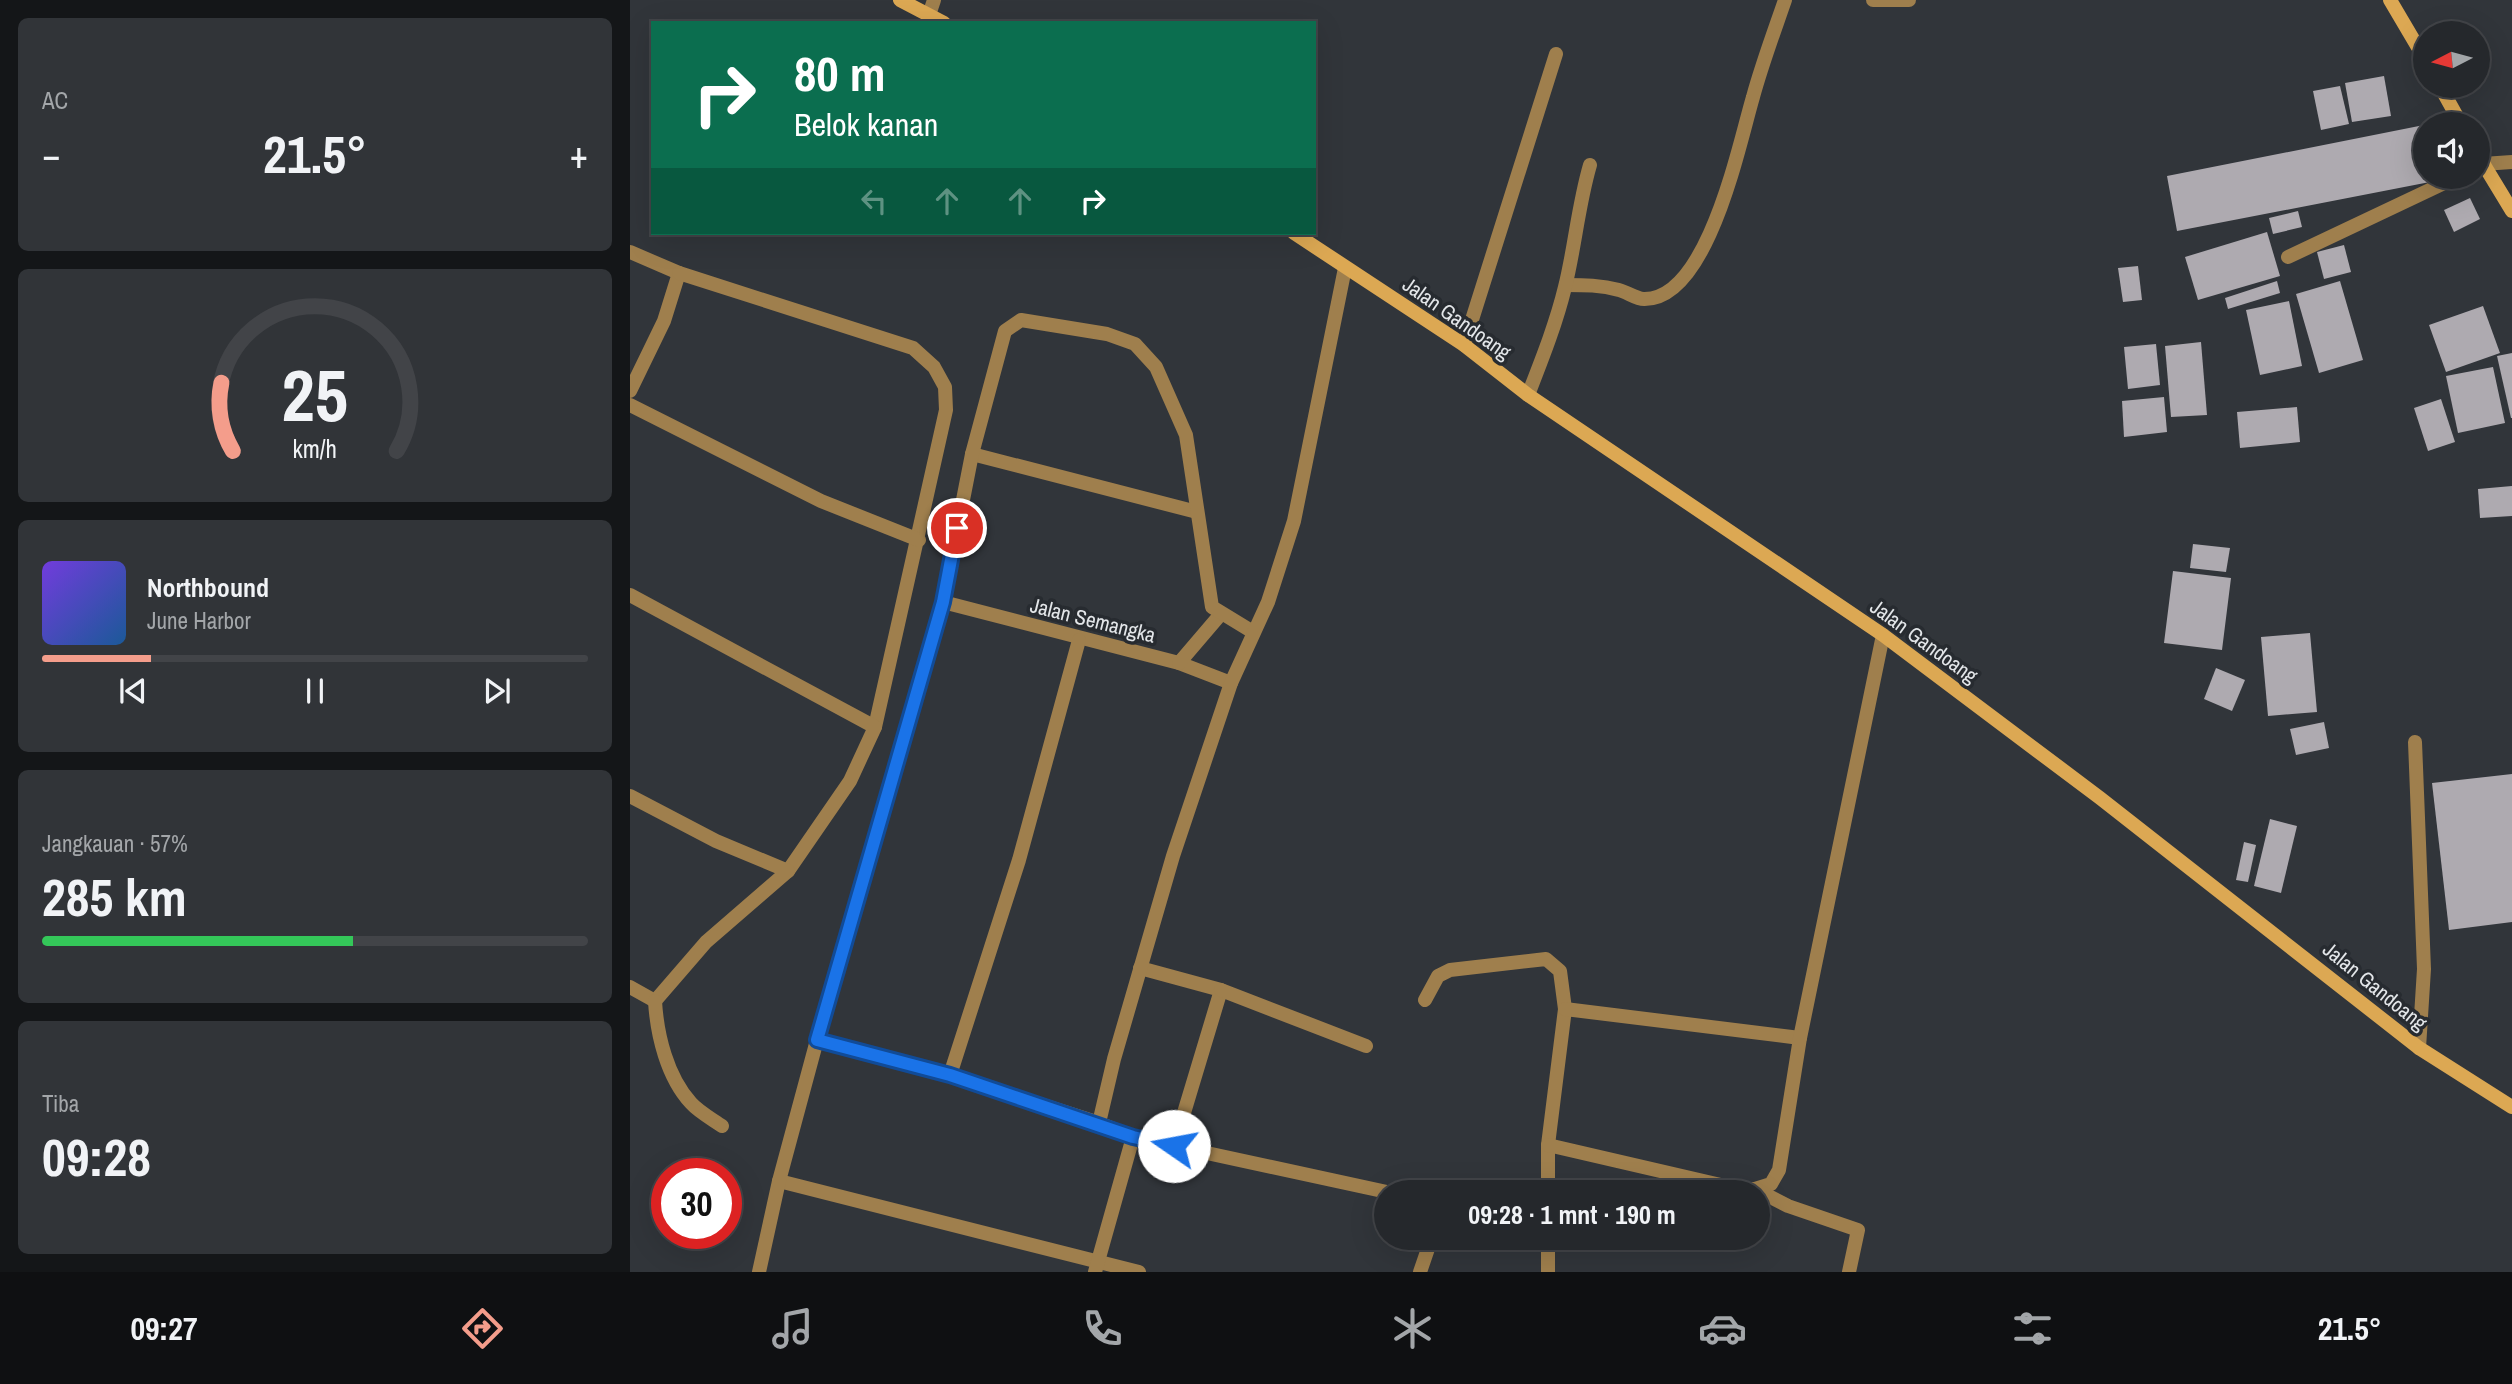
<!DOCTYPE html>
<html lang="id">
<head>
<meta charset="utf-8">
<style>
  body { margin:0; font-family:"Archivo Narrow",sans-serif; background:#313438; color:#f1f3f6; height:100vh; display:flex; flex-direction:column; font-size:26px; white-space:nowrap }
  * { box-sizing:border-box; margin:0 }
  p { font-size:23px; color:#a3a6a9 }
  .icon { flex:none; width:38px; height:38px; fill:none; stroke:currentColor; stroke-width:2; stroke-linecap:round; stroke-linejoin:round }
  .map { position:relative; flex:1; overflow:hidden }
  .drawer { display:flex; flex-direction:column; gap:18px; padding:18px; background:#141618; width:630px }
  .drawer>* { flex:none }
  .top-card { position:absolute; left:21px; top:21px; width:665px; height:214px; border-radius:0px; box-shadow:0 7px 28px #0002,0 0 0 2px #424448; background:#0b6e4f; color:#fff; overflow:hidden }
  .needle { width:46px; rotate:264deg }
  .buttons { position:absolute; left:1783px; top:21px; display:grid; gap:14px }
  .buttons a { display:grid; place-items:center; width:77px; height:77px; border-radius:50%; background:#25282c; box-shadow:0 7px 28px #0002,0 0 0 2px #424448; font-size:35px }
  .speed { position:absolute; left:21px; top:1158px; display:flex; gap:14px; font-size:35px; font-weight:700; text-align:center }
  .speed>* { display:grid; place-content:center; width:91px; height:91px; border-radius:50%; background:#25282c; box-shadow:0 7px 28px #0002,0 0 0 2px #424448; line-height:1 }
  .speed .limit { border:10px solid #d22; background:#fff; color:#111 }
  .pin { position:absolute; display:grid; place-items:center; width:60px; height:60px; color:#fff; margin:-30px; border:4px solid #fff; border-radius:50%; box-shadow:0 2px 7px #0007 }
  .me { position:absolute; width:77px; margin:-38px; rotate:282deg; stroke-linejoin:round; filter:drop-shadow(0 0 5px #0008) }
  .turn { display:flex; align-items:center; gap:24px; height:147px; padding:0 28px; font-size:32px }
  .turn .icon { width:91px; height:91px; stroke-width:2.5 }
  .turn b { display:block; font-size:49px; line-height:60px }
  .lanes { display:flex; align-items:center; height:66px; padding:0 28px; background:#0003; justify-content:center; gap:35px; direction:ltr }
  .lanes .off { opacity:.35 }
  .big { font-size:52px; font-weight:700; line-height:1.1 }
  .drawer .widget { flex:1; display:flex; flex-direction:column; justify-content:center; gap:10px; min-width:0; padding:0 24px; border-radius:10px; background:#313438 }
  .drawer .dial { align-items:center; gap:0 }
  .dial svg { height:182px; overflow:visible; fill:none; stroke:#424448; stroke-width:7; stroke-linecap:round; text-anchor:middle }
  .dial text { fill:#f1f3f6; stroke:none }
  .song { display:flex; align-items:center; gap:21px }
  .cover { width:84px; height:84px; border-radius:10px; background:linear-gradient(135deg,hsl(260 70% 55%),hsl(210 70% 35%)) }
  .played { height:7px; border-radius:4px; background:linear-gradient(90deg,#f49d8b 20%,#424448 20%) }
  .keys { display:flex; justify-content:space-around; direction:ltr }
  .heat { display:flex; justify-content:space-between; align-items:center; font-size:38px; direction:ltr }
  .charge { height:10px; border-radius:5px; background:linear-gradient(90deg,#34c759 57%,#424448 0) }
  .trip { position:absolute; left:744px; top:1180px; width:396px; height:70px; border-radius:35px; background:#25282c; box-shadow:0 7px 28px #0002,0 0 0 2px #424448; font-weight:700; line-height:70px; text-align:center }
  .tabs { display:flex; height:112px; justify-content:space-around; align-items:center; background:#0f1012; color:#a3a6a9 }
  .tabs .icon { width:49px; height:49px }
  .tabs .current { color:#f49d8b }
  .tabs b { font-size:32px; color:#f1f3f6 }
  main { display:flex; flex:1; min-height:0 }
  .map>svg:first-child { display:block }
  .building { fill:#aeaab0 }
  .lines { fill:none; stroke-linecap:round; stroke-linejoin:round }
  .lane { stroke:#9f7f4d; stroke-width:14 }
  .street { stroke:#9f7f4d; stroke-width:14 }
  .secondary { stroke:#dca853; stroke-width:14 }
  .route-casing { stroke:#114b97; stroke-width:18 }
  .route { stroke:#1a73e8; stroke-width:12 }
  .labels { text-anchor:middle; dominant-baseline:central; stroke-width:7; stroke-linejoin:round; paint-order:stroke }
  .street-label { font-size:21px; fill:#e3e6e9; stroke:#272b30 }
</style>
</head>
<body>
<main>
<section class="drawer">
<div class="widget"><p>AC</p>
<div class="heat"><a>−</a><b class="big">21.5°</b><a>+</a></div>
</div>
<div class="widget dial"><svg viewBox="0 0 100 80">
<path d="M14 69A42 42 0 1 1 86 69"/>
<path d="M14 69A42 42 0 0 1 9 39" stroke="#f49d8b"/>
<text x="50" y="56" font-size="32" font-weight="700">25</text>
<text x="50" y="72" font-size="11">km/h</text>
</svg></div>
<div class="widget">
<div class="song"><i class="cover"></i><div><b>Northbound</b><p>June Harbor</p></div></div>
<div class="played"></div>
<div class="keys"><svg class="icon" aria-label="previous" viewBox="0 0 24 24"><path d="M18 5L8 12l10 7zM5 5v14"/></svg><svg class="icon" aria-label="pause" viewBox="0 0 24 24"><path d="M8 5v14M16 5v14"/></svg><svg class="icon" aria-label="next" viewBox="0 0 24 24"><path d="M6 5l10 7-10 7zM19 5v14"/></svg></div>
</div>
<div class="widget"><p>Jangkauan · 57%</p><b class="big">285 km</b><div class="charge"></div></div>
<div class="widget"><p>Tiba</p><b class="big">09:28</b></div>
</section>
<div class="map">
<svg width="1882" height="1272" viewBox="0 0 1882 1272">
  <rect width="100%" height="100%" fill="#31353a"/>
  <g class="building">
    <polygon points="1754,76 1761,116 1722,122 1715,83"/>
    <polygon points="1710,86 1719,124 1691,130 1683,91"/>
    <polygon points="1794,125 1796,177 1804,177 1805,181 1547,231 1537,176"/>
    <polygon points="1840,198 1850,219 1824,232 1814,210"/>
    <polygon points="1668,211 1672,227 1643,234 1639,218"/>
    <polygon points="1637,232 1650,276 1568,300 1555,257"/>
    <polygon points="1714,245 1721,272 1694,279 1687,252"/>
    <polygon points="1508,266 1512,300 1493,302 1488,268"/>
    <polygon points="1647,281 1650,293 1598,309 1595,298"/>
    <polygon points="1710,281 1733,360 1689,373 1666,294"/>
    <polygon points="1659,301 1672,366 1630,375 1616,310"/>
    <polygon points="1853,306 1870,353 1816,372 1799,325"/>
    <polygon points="1571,342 1577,415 1541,417 1535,346"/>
    <polygon points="1526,344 1530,385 1498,389 1494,347"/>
    <polygon points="1882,353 1882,418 1881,418 1867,356"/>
    <polygon points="1863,367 1875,423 1828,433 1816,376"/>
    <polygon points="1534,397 1537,432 1494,437 1492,401"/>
    <polygon points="1811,399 1825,442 1798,451 1784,408"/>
    <polygon points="1667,407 1670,442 1610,448 1607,412"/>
    <polygon points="1882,486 1882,516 1850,518 1848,489"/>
    <polygon points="1563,544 1600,548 1596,572 1560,568"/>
    <polygon points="1543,571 1601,578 1592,650 1534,643"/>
    <polygon points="1680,633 1687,712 1638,716 1631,637"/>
    <polygon points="1586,668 1615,680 1602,711 1574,699"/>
    <polygon points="1694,722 1699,748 1666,755 1660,729"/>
    <polygon points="1882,774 1882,922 1819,930 1802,783"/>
    <polygon points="1640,819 1667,826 1651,893 1624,886"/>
    <polygon points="1614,842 1626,845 1618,882 1606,880"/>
  </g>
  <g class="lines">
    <g class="lane">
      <polyline points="0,252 49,273 34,321 0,391"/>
      <polyline points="1658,257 1827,177"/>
      <polyline points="49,273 283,348 304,367 315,387 316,410 245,727"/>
      <polyline points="0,405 191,501 289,540"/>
      <polyline points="0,595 245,727 220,781 158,871"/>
      <polyline points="0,796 86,841 158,871 76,942 25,1001 0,987"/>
      <path d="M25,1001C27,1035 37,1077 61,1103C69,1112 82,1119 92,1126"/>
    </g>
    <g class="street">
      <polyline points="1243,0 1279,0"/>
      <polyline points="299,15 304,0"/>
      <polyline points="1853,164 1882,162"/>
      <path d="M936,285C954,285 971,285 989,290C997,292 1006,299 1014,299C1078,300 1109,144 1123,97C1132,64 1144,32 1155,0"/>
      <polyline points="834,345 926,54"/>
      <path d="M898,395C912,359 926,324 935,287C945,247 948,206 960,165"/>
      <polyline points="342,454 567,512"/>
      <polyline points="313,602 549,663 601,683"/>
      <polyline points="549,663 590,615"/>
      <polyline points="1785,742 1794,969 1789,1048"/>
      <polyline points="510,968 591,990 544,1146"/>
      <polyline points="591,990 736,1046"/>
      <polyline points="795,1000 808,976 820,970 916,959 930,971 935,1009 918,1145 918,1192"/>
      <polyline points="935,1009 1170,1038"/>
      <polyline points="187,1040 313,602 342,454 375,331 391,320 477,334 505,344 526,367 556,435 582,607 623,632"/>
      <polyline points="320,1075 389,860 449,640"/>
      <polyline points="503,1137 757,1192"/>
      <polyline points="918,1145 1108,1189 1125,1189 1141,1184 1149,1170 1170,1038 1253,635"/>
      <polyline points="149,1181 509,1272"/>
      <polyline points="1125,1189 1158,1206 1228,1230 1219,1272"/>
      <polyline points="129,1272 149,1181 187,1040 320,1075 469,1123"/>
      <polyline points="465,1272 503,1137 469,1123 484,1059 543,856 601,683 638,602 664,521 715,268"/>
      <polyline points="790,1272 802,1237"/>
      <polyline points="918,1272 918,1237"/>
    </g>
    <g class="secondary">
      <polyline points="270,0 314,23"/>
      <polyline points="1760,0 1796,61"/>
      <polyline points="1810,86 1831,124"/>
      <polyline points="1848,155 1882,211"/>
      <polyline points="664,233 834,345 898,395 1253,635 1470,798 1789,1048 1882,1107"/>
    </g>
  </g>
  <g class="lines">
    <defs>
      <polyline id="route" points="327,528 313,602 187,1040 320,1075 503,1137 544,1146"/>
    </defs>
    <use href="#route" class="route-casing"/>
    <use href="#route" class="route"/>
  </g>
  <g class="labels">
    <g class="street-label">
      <text transform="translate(827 318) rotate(35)">Jalan Gandoang</text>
      <text transform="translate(463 620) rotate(14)">Jalan Semangka</text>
      <text transform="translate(1294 641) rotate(36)">Jalan Gandoang</text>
      <text transform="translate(1745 986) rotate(39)">Jalan Gandoang</text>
    </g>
  </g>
</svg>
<div class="buttons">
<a><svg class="needle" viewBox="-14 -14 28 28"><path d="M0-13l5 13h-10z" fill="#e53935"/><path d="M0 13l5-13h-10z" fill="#a3a6a9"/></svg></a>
<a><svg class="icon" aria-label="sound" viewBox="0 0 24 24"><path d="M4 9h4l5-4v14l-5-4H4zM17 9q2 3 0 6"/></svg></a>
</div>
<div class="speed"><div class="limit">30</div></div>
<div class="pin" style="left:327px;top:528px;background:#d93025"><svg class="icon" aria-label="arrive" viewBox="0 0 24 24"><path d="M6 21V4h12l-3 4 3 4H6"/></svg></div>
<svg class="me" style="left:544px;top:1146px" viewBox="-20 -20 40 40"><circle r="19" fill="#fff"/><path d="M0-13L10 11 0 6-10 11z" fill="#1a73e8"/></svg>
<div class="trip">09:28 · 1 mnt · 190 m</div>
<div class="top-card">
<div class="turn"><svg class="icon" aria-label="right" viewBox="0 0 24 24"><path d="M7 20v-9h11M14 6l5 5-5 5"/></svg><div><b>80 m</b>Belok kanan</div></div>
<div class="lanes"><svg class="icon off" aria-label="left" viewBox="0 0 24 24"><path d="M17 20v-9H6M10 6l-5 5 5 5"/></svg><svg class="icon off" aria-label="ahead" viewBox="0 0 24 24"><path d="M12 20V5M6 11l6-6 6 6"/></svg><svg class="icon off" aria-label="ahead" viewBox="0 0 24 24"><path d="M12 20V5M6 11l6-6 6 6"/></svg><svg class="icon" aria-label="right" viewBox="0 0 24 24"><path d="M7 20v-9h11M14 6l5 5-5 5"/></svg></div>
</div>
</div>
</main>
<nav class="tabs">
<b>09:27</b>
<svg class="icon current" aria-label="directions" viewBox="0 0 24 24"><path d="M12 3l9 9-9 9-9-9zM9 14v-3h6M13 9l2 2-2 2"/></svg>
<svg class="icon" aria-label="music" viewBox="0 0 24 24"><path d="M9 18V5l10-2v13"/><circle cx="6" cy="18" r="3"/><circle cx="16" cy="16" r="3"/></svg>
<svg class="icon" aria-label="phone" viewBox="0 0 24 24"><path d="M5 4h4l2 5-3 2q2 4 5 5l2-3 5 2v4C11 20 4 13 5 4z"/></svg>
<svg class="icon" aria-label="climate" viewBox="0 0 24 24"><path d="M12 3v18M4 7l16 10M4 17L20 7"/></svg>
<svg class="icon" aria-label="car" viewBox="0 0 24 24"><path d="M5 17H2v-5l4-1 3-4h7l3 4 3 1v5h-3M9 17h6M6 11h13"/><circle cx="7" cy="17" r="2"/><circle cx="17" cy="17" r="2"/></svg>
<svg class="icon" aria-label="filters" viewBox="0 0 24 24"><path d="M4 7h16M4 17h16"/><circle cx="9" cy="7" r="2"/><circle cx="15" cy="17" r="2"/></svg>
<b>21.5°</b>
</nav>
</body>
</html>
